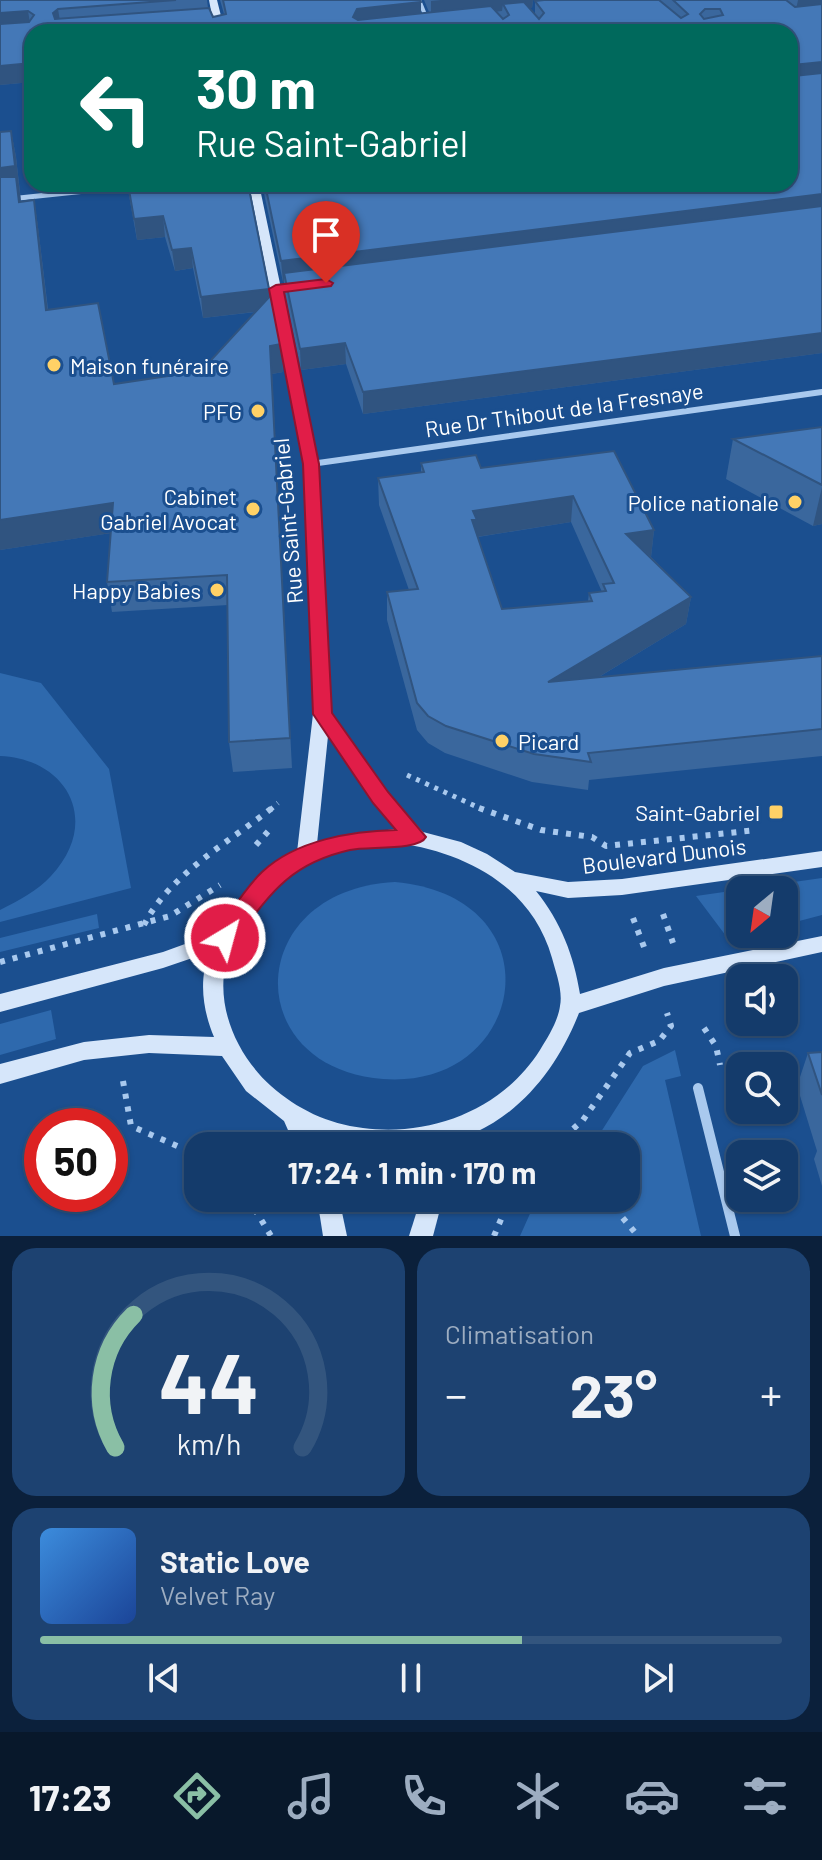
<!DOCTYPE html>
<html lang="fr">
<head>
<meta charset="utf-8">
<style>
  body { margin:0; font-family:Barlow,sans-serif; background:#1d4271; color:#f1f3f6; height:100vh; display:flex; flex-direction:column; font-size:30px; white-space:nowrap }
  * { box-sizing:border-box; margin:0 }
  p { font-size:26px; color:#9dadc1 }
  .icon { flex:none; width:44px; height:44px; fill:none; stroke:currentColor; stroke-width:2; stroke-linecap:round; stroke-linejoin:round }
  .map { position:relative; height:1236px; overflow:hidden }
  .sheet { display:flex; flex-direction:column; gap:12px; padding:12px; background:#0b203b; flex:1 }
  .sheet>* { flex:none }
  .top-card { position:absolute; left:24px; top:24px; width:774px; height:168px; border-radius:24px; box-shadow:0 2px 6px #0004,0 0 0 2px #33557e; background:#00695c; color:#fff; overflow:hidden }
  .needle { width:52px; rotate:209deg }
  .tools { position:absolute; left:726px; top:876px; display:grid; gap:16px }
  .tools a { display:grid; place-items:center; width:72px; height:72px; border-radius:16px; background:#143b6b; box-shadow:0 2px 6px #0004,0 0 0 2px #33557e; font-size:40px }
  .speed { position:absolute; left:24px; top:1108px; display:flex; gap:16px; font-size:40px; font-weight:700; text-align:center }
  .speed>* { display:grid; place-content:center; width:104px; height:104px; border-radius:50%; background:#143b6b; box-shadow:0 2px 6px #0004,0 0 0 2px #33557e; line-height:1 }
  .speed .limit { border:12px solid #d22; background:#fff; color:#111 }
  .pin { position:absolute; display:grid; place-items:center; width:68px; height:68px; color:#fff; margin:-82px -34px; border-radius:50% 50% 50% 0; rotate:-45deg; box-shadow:0 0 8px #0007 }
  .pin .icon { rotate:45deg }
  .me { position:absolute; width:88px; margin:-44px; rotate:37deg; stroke-linejoin:round; filter:drop-shadow(0 0 6px #0008) }
  .turn { display:flex; align-items:center; gap:28px; height:168px; padding:0 40px; font-size:36px }
  .turn .icon { width:104px; height:104px; stroke-width:2.5 }
  .turn b { display:block; font-size:56px; line-height:68px }
  .big { font-size:60px; font-weight:700; line-height:1.1 }
  .sheet .widget { flex:1; display:flex; flex-direction:column; justify-content:center; gap:12px; min-width:0; padding:0 28px; border-radius:24px; background:#1d4271 }
  .sheet .dial { align-items:center; gap:0 }
  .dial svg { height:208px; overflow:visible; fill:none; stroke:#33557e; stroke-width:7; stroke-linecap:round; text-anchor:middle }
  .dial text { fill:#f1f3f6; stroke:none }
  .song { display:flex; align-items:center; gap:24px }
  .cover { width:96px; height:96px; border-radius:12px; background:linear-gradient(135deg,hsl(210 70% 55%),hsl(220 70% 35%)) }
  .played { height:8px; border-radius:4px; background:linear-gradient(90deg,#8abfa5 65%,#33557e 65%) }
  .keys { display:flex; justify-content:space-around; direction:ltr }
  .heat { display:flex; justify-content:space-between; align-items:center; font-size:44px; direction:ltr }
  .sheet .tiles { flex:1; display:grid; gap:12px; grid-template-columns:1fr 1fr }
  .widget:last-child { grid-column:span 2 }
  .trip { position:absolute; left:184px; top:1132px; width:456px; height:80px; border-radius:24px; background:#143b6b; box-shadow:0 2px 6px #0004,0 0 0 2px #33557e; font-weight:700; line-height:80px; text-align:center }
  .menu { display:flex; height:128px; justify-content:space-around; align-items:center; background:#08182b; color:#9dadc1 }
  .menu .icon { width:56px; height:56px }
  .menu .selected { color:#8abfa5 }
  .menu b { font-size:36px; color:#f1f3f6 }
  .map>svg:first-child { display:block }
  .green { fill:#2e69ad }
  .lines { fill:none; stroke-linecap:round; stroke-linejoin:round }
  .path-far1 { stroke:#a9c9ee; stroke-width:5; stroke-dasharray:4 6; stroke-linecap:butt }
  .path { stroke:#a9c9ee; stroke-width:6; stroke-dasharray:5 8; stroke-linecap:butt }
  .lane { stroke:#a9c9ee; stroke-width:4 }
  .street-far2 { stroke:#a9c9ee; stroke-width:5 }
  .street-far1 { stroke:#a9c9ee; stroke-width:6 }
  .street { stroke:#a9c9ee; stroke-width:10 }
  .secondary { fill:#d6e6fa; fill-rule:evenodd }
  .wall { fill:#3a679d; fill-rule:evenodd }
  .shaded-wall { fill:#305480 }
  .building { fill:#4478b7; stroke:#305480; stroke-width:2; fill-rule:evenodd }
  .route { fill:#e11d48; stroke:#92132f; stroke-width:2 }
  .poi-dot { fill:#ffd166; stroke:#1b4f8f; stroke-width:3 }
  .labels { text-anchor:middle; dominant-baseline:central; stroke-width:6; stroke-linejoin:round; paint-order:stroke }
  .poi-label { font-size:22px; fill:#fff; stroke:#1b4f8f; text-anchor:end }
  .street-label { font-size:22px; fill:#fff; stroke:#1b4f8f }
</style>
</head>
<body>
<div class="map">
<svg width="822" height="1236" viewBox="0 0 822 1236">
  <rect width="100%" height="100%" fill="#1b4f8f"/>
  <g class="green">
    <path d="M0,673L41,683L109,769L131,888L0,922V910C18,901 37,891 51,876C101,823 69,759 0,756Z"/>
    <polygon points="822,878 822,915 784,925 784,890 740,890 740,934 751,934 729,940 696,896"/>
    <path d="M395,882C560,897 527,1090 383,1079C239,1068 243,890 395,882Z"/>
    <polygon points="97,914 99,928 0,952 0,938"/>
    <polygon points="51,1010 56,1039 0,1055 0,1024"/>
    <polygon points="675,1050 681,1076 665,1080 701,1236 520,1236 537,1198 626,1198 626,1146 592,1146 643,1066"/>
  </g>
  <g class="lines">
    <g class="path-far1">
      <polyline points="407,775 484,810"/>
      <polyline points="270,810 278,803"/>
    </g>
    <g class="path">
      <polyline points="479,808 541,830 592,837 606,846 757,830"/>
      <polyline points="256,845 273,826"/>
      <polyline points="663,914 673,943"/>
      <polyline points="633,918 644,947"/>
      <path d="M144,925C169,875 229,842 272,808"/>
      <polyline points="0,962 170,916 220,885"/>
      <polyline points="704,1028 716,1046 720,1065"/>
      <polyline points="123,1081 131,1126 198,1155"/>
      <polyline points="554,1146 583,1120 630,1053 659,1041 671,1026 667,1013"/>
      <polyline points="248,1198 271,1236"/>
      <polyline points="606,1198 638,1236"/>
      <polyline points="494,1236 510,1198"/>
    </g>
    <polyline class="lane" points="419,0 426,17"/>
    <polyline class="street-far2" points="0,200 152,184"/>
    <polyline class="street-far1" points="311,464 822,392"/>
    <polyline class="street" points="698,1088 735,1236"/>
    <g class="secondary">
      <polygon points="209,0 217,0 225,32 215,32"/>
      <path d="M249,184H259L318,464L331,713L387,793L423,832L461,842L487,854L515,872L568,882L622,879L822,851V867L622,895L568,898L536,891C561,922 574,956 580,994L664,968L822,936V952L664,986L579,1013C554,1077 506,1133 435,1145C421,1148 405,1146 391,1146C363,1146 339,1146 312,1135L317,1146H295L284,1121L246,1091L222,1056L149,1053L84,1060L0,1084V1064L84,1042L149,1035L214,1037C203,1011 198,979 210,952L163,968L0,1012V994L163,952L218,932L264,875L297,852L313,714L304,464ZM328,736L375,803L398,829L355,833L317,844ZM398,843C467,853 532,887 552,958C556,973 563,991 560,1006C558,1021 548,1037 540,1050C503,1109 431,1137 363,1128C328,1124 297,1109 271,1086C231,1050 208,989 235,939C239,930 247,923 253,915C269,895 282,878 305,866C334,850 366,846 398,843Z"/>
      <polygon points="317,1198 339,1198 347,1236 323,1236"/>
      <polygon points="421,1198 443,1198 433,1236 409,1236"/>
    </g>
  </g>
  <g class="wall">
    <polygon points="0,0 207,0 208,8 213,17 224,14 220,0 420,0 421,13 429,12 424,0 533,0 532,8 529,8 535,14 535,1 538,1 537,0 822,0 822,353 363,414 346,364 301,370 285,294 284,282 283,282 262,184 790,184 32,32 32,82 0,85"/>
    <polygon points="11,131 16,157 21,201 34,200 38,227 48,309 114,384 201,371 256,312 203,318 193,268 175,271 165,237 137,240 127,184 269,289 270,297 281,344 283,372 272,374 292,768 233,772 229,742 228,605 112,612 107,582 111,533 0,550"/>
    <polygon points="822,427 822,524 813,526 726,479 733,439"/>
    <path d="M614,451L654,530L651,557L691,597L686,624L599,677L822,656V756L589,780L588,790L532,782L445,753L428,743L417,730L387,620V592L409,590L379,505L378,478L421,472V463L481,468ZM571,522L602,592L589,593L588,601L502,609L478,537Z"/>
    <polygon points="822,1052 822,1186 814,1159 817,1151 797,1086 808,1053"/>
  </g>
  <g class="shaded-wall">
    <polygon points="441,0 533,0 532,8 506,10 503,4 502,11 431,19 431,1"/>
    <polygon points="798,0 822,0 822,11 795,15"/>
    <polygon points="421,2 421,20 357,27 353,17 357,9"/>
    <polygon points="58,9 61,27 56,30 53,13"/>
    <polygon points="28,11 31,29 0,31 0,13"/>
    <polygon points="822,62 822,78 790,83 790,68 793,65"/>
    <polygon points="32,63 32,82 0,85 0,66"/>
    <polygon points="11,131 16,157 21,203 0,195 0,168"/>
    <polygon points="822,194 822,210 284,273 284,282 283,282 281,261"/>
    <polygon points="34,200 38,227 51,338 46,310"/>
    <polygon points="163,216 165,237 137,240 134,219"/>
    <polygon points="191,248 193,268 175,271 172,250"/>
    <polygon points="269,289 271,310 203,318 201,297"/>
    <polygon points="822,333 822,353 363,414 363,392"/>
    <polygon points="345,343 346,364 301,370 300,349"/>
    <polygon points="281,344 283,372 272,374 292,768 270,346"/>
    <polygon points="822,487 822,524 813,526"/>
    <polygon points="573,496 571,522 476,537 471,547 473,511"/>
    <polygon points="113,503 118,532 0,550 0,520"/>
    <polygon points="654,530 651,557 626,534"/>
    <polygon points="691,597 686,624 546,709 548,682"/>
  </g>
  <g class="building">
    <path d="M0,0H176L58,9L53,13L55,19L209,8L213,17L226,14L223,0H420L421,2L357,9L353,17L358,20L491,6L503,19L509,15L503,4L524,2L539,19L544,13L535,1L544,0H659L681,18L688,14L673,0H786L795,7L822,4V62L793,65L790,68V32H32V63L0,66V24L29,22L34,15L28,11L0,13ZM705,9H720L723,15L704,19L700,14Z"/>
    <polygon points="790,72 794,76 822,73 822,194 281,261 265,184 790,184"/>
    <polygon points="11,131 15,166 0,168 0,132"/>
    <polygon points="0,177 16,177 19,202 34,200 46,310 98,303 114,384 201,371 271,295 281,344 270,346 290,738 229,742 227,575 107,582 113,503 0,520"/>
    <polygon points="128,184 248,184 269,289 201,297 191,248 172,250 163,216 134,219"/>
    <polygon points="822,206 822,333 363,392 345,343 300,349 284,273"/>
    <polygon points="822,427 822,485 733,439"/>
    <path d="M614,451L654,530L626,534L691,597L548,682L822,656V729L588,753L591,762L534,754L446,726L428,716L417,703L387,592L418,589L378,478L424,472L421,463L476,455L481,468ZM573,496L614,583L603,584L606,591L589,593L592,601L502,609L472,520H477L473,511Z"/>
    <polygon points="822,1052 822,1095 808,1053"/>
  </g>
  <path class="route" d="M326,279L333,283L331,286L284,292L319,464L332,713L388,792L426,837C419,851 367,846 350,850C287,864 268,897 233,944H217L214,938L217,931C231,912 245,888 262,872C296,840 352,831 396,830L373,803L313,714L303,464L269,289L276,285Z"/>
  <g class="poi-dot">
    <circle cx="54" cy="365" r="8"/>
    <circle cx="258" cy="411" r="8"/>
    <circle cx="795" cy="502" r="8"/>
    <circle cx="253" cy="509" r="8"/>
    <circle cx="217" cy="590" r="8"/>
    <circle cx="502" cy="741" r="8"/>
    <rect x="768" y="804" width="16" height="16" rx="4"/>
  </g>
  <g class="labels">
    <g class="poi-label">
      <text x="70" y="365" text-anchor="start">Maison funéraire</text>
      <text x="242" y="411">PFG</text>
      <text x="237" y="496">Cabinet<tspan x="237" dy="25">Gabriel Avocat</tspan></text>
      <text x="779" y="502">Police nationale</text>
      <text x="201" y="590">Happy Babies</text>
      <text x="518" y="741" text-anchor="start">Picard</text>
      <text x="760" y="812">Saint-Gabriel</text>
    </g>
    <g class="street-label">
      <text transform="translate(564 409) rotate(-8)">Rue Dr Thibout de la Fresnaye</text>
      <text transform="translate(287 521) rotate(-95)">Rue Saint-Gabriel</text>
      <text transform="translate(664 855) rotate(-7)">Boulevard Dunois</text>
    </g>
  </g>
</svg>
<div class="tools">
<a><svg class="needle" viewBox="-14 -14 28 28"><path d="M0-13l5 13h-10z" fill="#e53935"/><path d="M0 13l5-13h-10z" fill="#9dadc1"/></svg></a>
<a><svg class="icon" aria-label="sound" viewBox="0 0 24 24"><path d="M4 9h4l5-4v14l-5-4H4zM17 9q2 3 0 6"/></svg></a>
<a><svg class="icon" aria-label="search" viewBox="0 0 24 24"><circle cx="10" cy="10" r="6"/><path d="M15 15l6 6"/></svg></a>
<a><svg class="icon" aria-label="layers" viewBox="0 0 24 24"><path d="M12 4l9 5-9 5-9-5zM3 14l9 5 9-5"/></svg></a>
</div>
<div class="speed"><div class="limit">50</div></div>
<div class="pin" style="left:326px;top:283px;background:#d93025"><svg class="icon" aria-label="arrive" viewBox="0 0 24 24"><path d="M6 21V4h12l-3 4 3 4H6"/></svg></div>
<svg class="me" style="left:225px;top:938px" viewBox="-20 -20 40 40"><circle r="17" fill="#e11d48" stroke="#fff" stroke-width="3"/><path d="M0-11L8 9 0 5-8 9z" fill="#fff"/></svg>
<div class="trip">17:24 · 1 min · 170 m</div>
<div class="top-card">
<div class="turn"><svg class="icon" aria-label="left" viewBox="0 0 24 24"><path d="M17 20v-9H6M10 6l-5 5 5 5"/></svg><div><b>30 m</b>Rue Saint-Gabriel</div></div>
</div>
</div>
<section class="sheet">
<div class="tiles">
<div class="widget dial"><svg viewBox="0 0 100 80">
<path d="M14 69A42 42 0 1 1 86 69"/>
<path d="M14 69A42 42 0 0 1 21 18" stroke="#8abfa5"/>
<text x="50" y="56" font-size="32" font-weight="700">44</text>
<text x="50" y="72" font-size="11">km/h</text>
</svg></div>
<div class="widget"><p>Climatisation</p>
<div class="heat"><a>−</a><b class="big">23°</b><a>+</a></div>
</div>
<div class="widget">
<div class="song"><i class="cover"></i><div><b>Static Love</b><p>Velvet Ray</p></div></div>
<div class="played"></div>
<div class="keys"><svg class="icon" aria-label="previous" viewBox="0 0 24 24"><path d="M18 5L8 12l10 7zM5 5v14"/></svg><svg class="icon" aria-label="pause" viewBox="0 0 24 24"><path d="M8 5v14M16 5v14"/></svg><svg class="icon" aria-label="next" viewBox="0 0 24 24"><path d="M6 5l10 7-10 7zM19 5v14"/></svg></div>
</div>
</div>
</section>
<nav class="menu">
<b>17:23</b>
<svg class="icon selected" aria-label="directions" viewBox="0 0 24 24"><path d="M12 3l9 9-9 9-9-9zM9 14v-3h6M13 9l2 2-2 2"/></svg>
<svg class="icon" aria-label="music" viewBox="0 0 24 24"><path d="M9 18V5l10-2v13"/><circle cx="6" cy="18" r="3"/><circle cx="16" cy="16" r="3"/></svg>
<svg class="icon" aria-label="phone" viewBox="0 0 24 24"><path d="M5 4h4l2 5-3 2q2 4 5 5l2-3 5 2v4C11 20 4 13 5 4z"/></svg>
<svg class="icon" aria-label="climate" viewBox="0 0 24 24"><path d="M12 3v18M4 7l16 10M4 17L20 7"/></svg>
<svg class="icon" aria-label="car" viewBox="0 0 24 24"><path d="M5 17H2v-5l4-1 3-4h7l3 4 3 1v5h-3M9 17h6M6 11h13"/><circle cx="7" cy="17" r="2"/><circle cx="17" cy="17" r="2"/></svg>
<svg class="icon" aria-label="filters" viewBox="0 0 24 24"><path d="M4 7h16M4 17h16"/><circle cx="9" cy="7" r="2"/><circle cx="15" cy="17" r="2"/></svg>
</nav>
</body>
</html>
